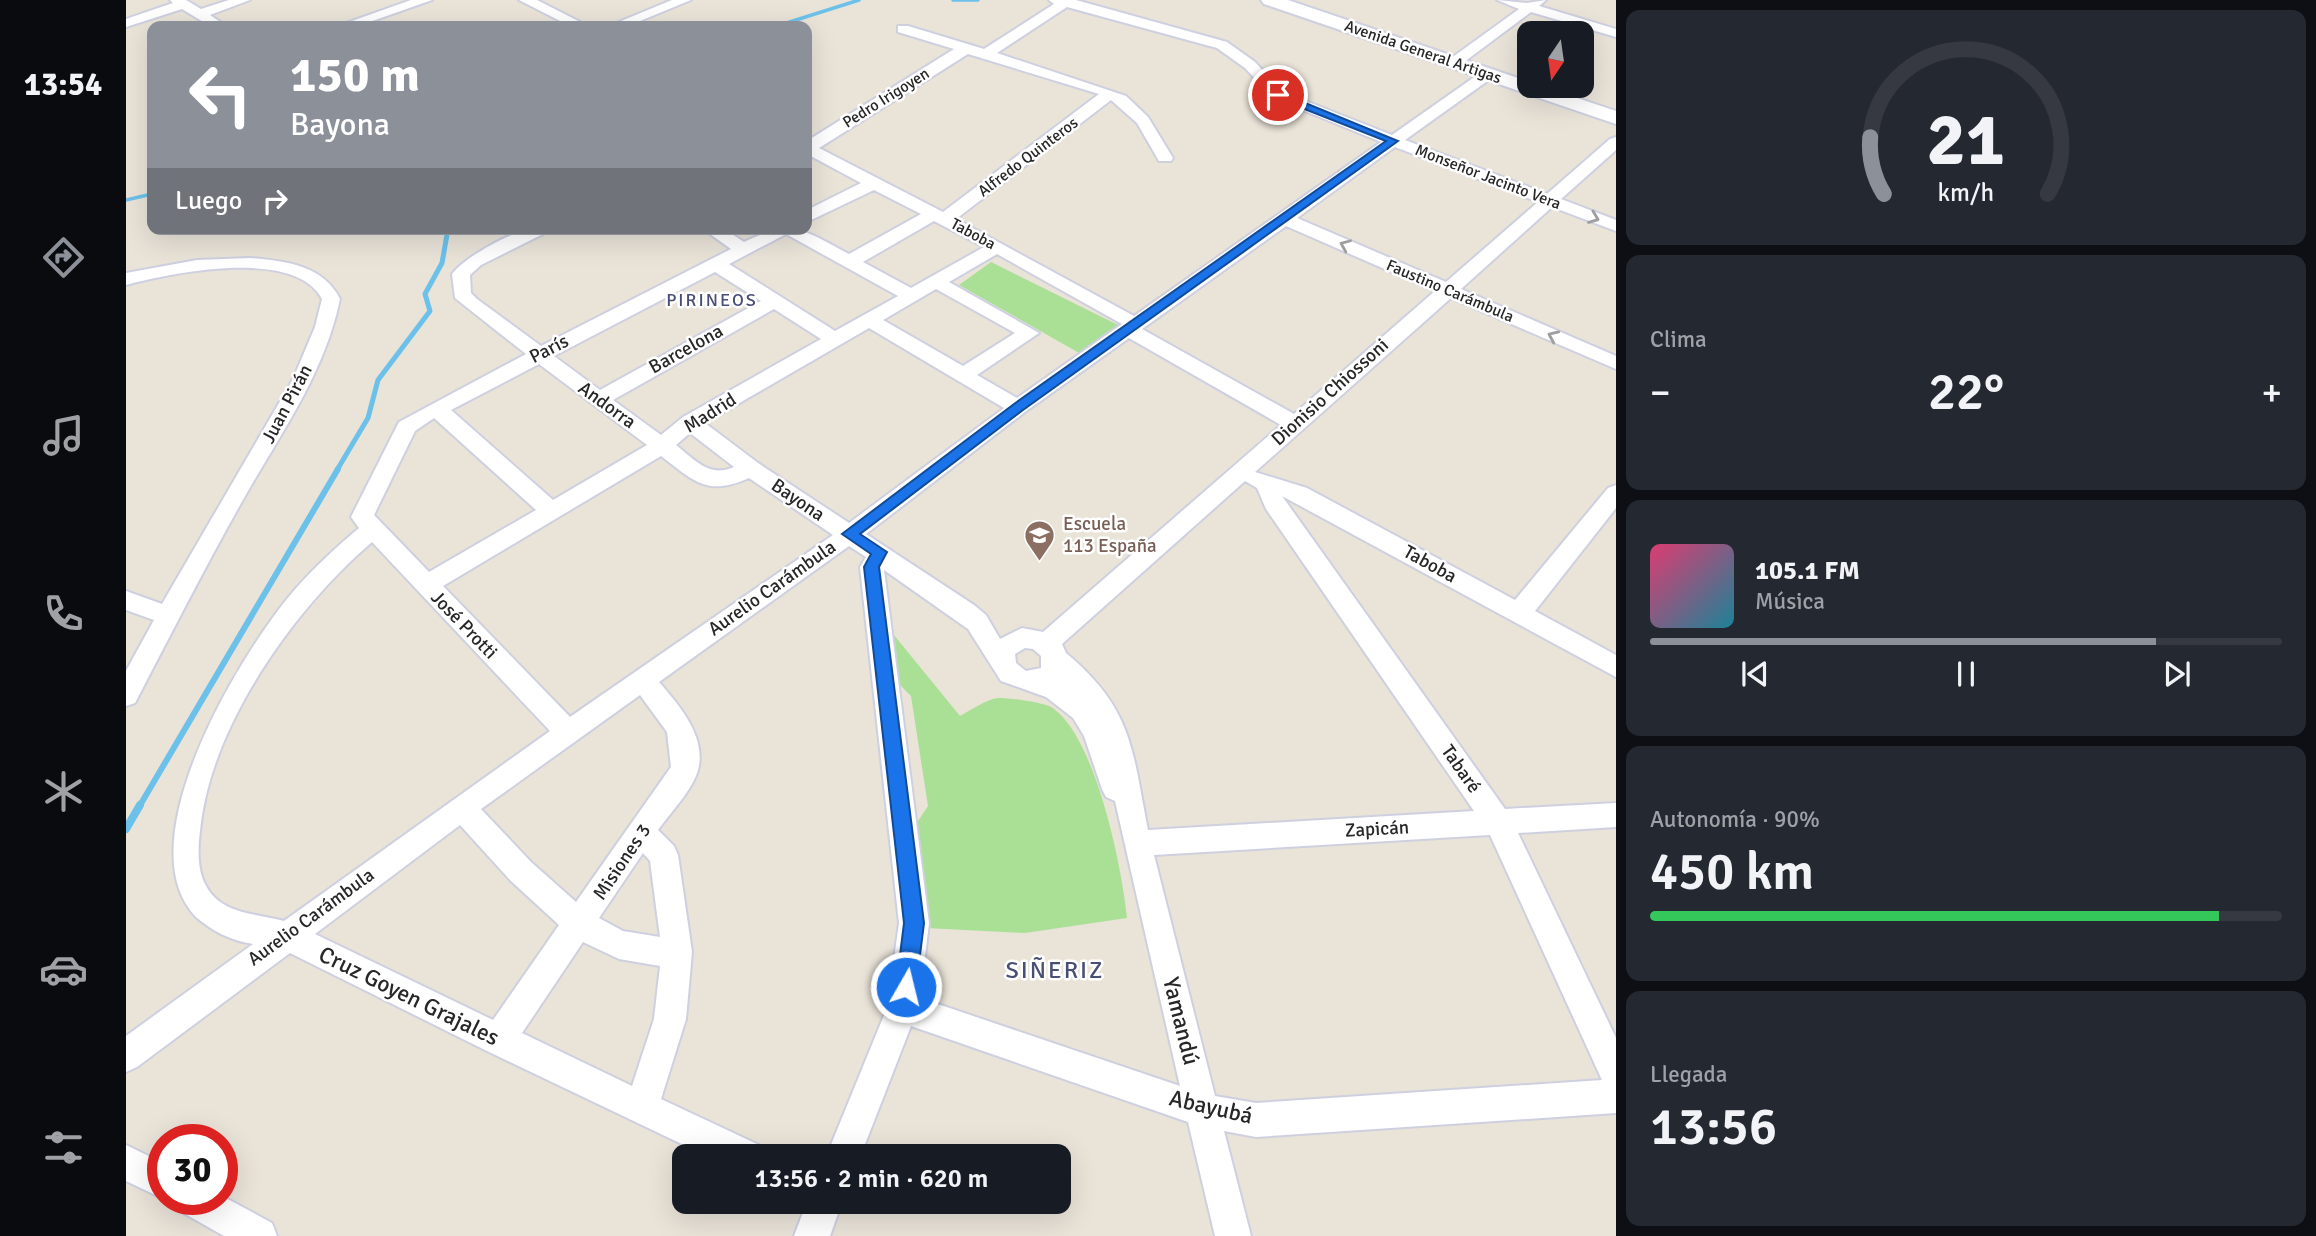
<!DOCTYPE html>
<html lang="es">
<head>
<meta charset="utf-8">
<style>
  body { margin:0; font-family:Signika,sans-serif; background:#242831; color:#f1f3f6; height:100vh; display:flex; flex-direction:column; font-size:26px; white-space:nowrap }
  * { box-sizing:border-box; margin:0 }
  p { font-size:23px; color:#9ea1a6 }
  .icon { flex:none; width:38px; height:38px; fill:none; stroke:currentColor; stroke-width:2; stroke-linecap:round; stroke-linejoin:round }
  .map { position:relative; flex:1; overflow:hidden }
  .sheet { display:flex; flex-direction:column; gap:10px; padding:10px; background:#0d0f14; width:700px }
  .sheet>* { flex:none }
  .banner { position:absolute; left:21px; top:21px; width:665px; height:214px; border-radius:14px; box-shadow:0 7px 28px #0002; background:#8c9099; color:#fff; overflow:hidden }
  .needle { width:46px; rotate:193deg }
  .buttons { position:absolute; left:1391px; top:21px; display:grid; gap:14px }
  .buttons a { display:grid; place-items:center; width:77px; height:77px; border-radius:14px; background:#171b24; box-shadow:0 7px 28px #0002; font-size:35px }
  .speed { position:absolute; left:21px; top:1124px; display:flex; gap:14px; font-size:35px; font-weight:700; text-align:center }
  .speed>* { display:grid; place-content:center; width:91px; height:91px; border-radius:50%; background:#171b24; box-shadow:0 7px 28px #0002; line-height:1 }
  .speed .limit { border:10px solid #d22; background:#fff; color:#111 }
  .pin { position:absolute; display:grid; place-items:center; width:60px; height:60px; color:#fff; margin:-30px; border:4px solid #fff; border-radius:50%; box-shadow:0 2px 7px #0007 }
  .me { position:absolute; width:77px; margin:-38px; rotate:8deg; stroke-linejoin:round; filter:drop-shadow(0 0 5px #0008) }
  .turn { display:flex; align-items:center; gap:24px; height:147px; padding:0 28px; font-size:32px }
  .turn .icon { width:91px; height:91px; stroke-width:2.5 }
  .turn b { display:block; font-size:49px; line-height:60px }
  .then { display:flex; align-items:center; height:66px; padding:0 28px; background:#0003; gap:14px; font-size:26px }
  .big { font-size:52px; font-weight:600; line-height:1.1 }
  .sheet .tile { flex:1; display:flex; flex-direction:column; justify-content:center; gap:10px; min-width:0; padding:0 24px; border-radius:14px; background:#242831 }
  .sheet .dial { align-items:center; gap:0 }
  .dial svg { height:182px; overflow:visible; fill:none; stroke:#363941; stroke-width:7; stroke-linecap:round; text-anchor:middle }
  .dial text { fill:#f1f3f6; stroke:none }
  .song { display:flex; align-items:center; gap:21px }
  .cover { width:84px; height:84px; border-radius:10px; background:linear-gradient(135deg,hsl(340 70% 55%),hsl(190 70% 35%)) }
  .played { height:7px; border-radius:4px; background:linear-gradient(90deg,#8c9099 80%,#363941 80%) }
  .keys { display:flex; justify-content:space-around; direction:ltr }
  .heat { display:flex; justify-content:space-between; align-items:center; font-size:38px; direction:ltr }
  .charge { height:10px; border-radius:5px; background:linear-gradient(90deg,#34c759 90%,#363941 0) }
  .trip { position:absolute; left:546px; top:1144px; width:399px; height:70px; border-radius:14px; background:#171b24; box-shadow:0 7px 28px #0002; font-weight:600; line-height:70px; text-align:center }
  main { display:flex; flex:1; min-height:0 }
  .tab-bar { display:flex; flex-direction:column; width:126px; justify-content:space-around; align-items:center; background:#090b0e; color:#9ea1a6 }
  .tab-bar .icon { width:49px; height:49px }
  .tab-bar .current { color:#8c9099 }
  .tab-bar b { font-size:32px; color:#f1f3f6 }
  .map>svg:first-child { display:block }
  .green { fill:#aae095 }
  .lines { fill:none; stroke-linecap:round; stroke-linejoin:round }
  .stream-far3 { stroke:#6cc1eb; stroke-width:3.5 }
  .stream-far2 { stroke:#6cc1eb; stroke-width:5 }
  .stream-far1 { stroke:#6cc1eb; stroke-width:6 }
  .stream { stroke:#6cc1eb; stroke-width:8 }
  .street-casing { stroke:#ced0e0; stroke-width:4 }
  .secondary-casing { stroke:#ced0e0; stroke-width:4 }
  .street { fill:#fff; fill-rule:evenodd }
  .secondary { fill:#fff; fill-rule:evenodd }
  .oneway { stroke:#9e9e9e }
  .route { fill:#1a73e8; stroke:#114b97; stroke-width:2 }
  .labels { text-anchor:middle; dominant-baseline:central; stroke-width:5; stroke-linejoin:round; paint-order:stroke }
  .far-street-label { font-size:16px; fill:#272727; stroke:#fff }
  .far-neighbourhood-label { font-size:18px; letter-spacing:2px; fill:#494e76; stroke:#fff }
  .street-label { font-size:19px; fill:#272727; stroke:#fff }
  .education-label { font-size:19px; fill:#785e54; stroke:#fff; text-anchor:start }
  .near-street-label { font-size:23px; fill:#272727; stroke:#fff }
  .near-neighbourhood-label { font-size:24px; letter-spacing:2px; fill:#494e76; stroke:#fff }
</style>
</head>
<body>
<main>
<nav class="tab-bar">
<b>13:54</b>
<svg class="icon current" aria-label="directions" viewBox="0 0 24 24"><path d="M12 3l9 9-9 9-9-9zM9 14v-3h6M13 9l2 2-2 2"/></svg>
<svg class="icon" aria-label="music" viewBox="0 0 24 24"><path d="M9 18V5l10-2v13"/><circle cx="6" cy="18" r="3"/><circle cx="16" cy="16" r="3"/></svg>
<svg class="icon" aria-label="phone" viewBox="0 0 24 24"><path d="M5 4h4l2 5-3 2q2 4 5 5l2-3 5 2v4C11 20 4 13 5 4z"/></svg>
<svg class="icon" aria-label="climate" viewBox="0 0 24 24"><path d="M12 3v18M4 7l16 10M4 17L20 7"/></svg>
<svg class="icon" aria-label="car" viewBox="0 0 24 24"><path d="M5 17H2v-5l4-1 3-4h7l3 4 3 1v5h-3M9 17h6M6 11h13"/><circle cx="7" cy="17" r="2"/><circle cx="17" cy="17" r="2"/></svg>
<svg class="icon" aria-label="filters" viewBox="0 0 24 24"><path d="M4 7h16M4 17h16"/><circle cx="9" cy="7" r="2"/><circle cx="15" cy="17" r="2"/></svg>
</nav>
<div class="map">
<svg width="1490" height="1236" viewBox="0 0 1490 1236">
  <rect width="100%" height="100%" fill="#e9e3d8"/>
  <g class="green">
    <polygon points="865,262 994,326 955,354 833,285"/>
    <path d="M763,629L834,716C845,710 861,699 872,698C879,697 920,703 925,707C969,734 996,867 1001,918L899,933L800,928L790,824L802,806L785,696L770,681Z"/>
  </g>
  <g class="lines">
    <g class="stream-far3">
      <polyline points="827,0 852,0"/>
      <polyline points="651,26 733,0"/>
      <polyline points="0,200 26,194"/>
    </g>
    <polyline class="stream-far2" points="211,470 242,418 252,380 304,311 299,294 316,263 322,229"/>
    <polyline class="stream-far1" points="13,807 212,469"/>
    <polyline class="stream" points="0,829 14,805"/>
    <defs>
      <g id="street">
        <polygon points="44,0 60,0 75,9 103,0 124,0 84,15 100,26 84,26 56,9 0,27 0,19 47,3"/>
        <polygon points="285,0 306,0 232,26 212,26"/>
        <polygon points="393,0 411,0 462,26 444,26"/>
        <polygon points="546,0 565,0 502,26 483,26"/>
        <path d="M923,0H950L1101,42L1129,62L1157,92L1266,135L1357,71H1367V77L1279,140L1421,194L1484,139L1490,137V150L1435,199L1490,220V231L1426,207L1335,289L1490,356V369L1325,298L1129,472L1181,488L1389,600L1482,488L1490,485V508L1409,611L1490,655V677L1156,496L1379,809L1490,803V827L1392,833L1490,1038V1113L1130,1137L1098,1131L1125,1236H1089L1062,1122L785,1026L734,1157H700L761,1008L773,923L734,567L740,557L723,546L533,682C553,705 581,737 572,770C566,791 544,813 532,830L548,846L552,855L566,952L560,1019L535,1099L633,1145L638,1157H583L361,1051L164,953L11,1067L0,1072V1036L127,944C106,941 86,931 70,917C0,844 111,661 161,599C183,572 207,550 233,528L225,517L273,422L400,354L329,298L326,274C339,257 383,233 404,229C411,228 419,229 427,229L355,265L344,275L345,293L351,299L415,346L605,249L577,229H598L618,242C666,218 680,231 723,254L795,214L748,190L681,222V210L735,183L681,154V141L828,49L772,32V26H782L858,49L928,4ZM941,7L1091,48L1119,68L1147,98L1255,142L1008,316L830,219L985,100L1011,123L1033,161H1045L1047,158L1022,117L1000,96L871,53ZM842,54L973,94L817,212L693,148ZM1269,147L1412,202L1320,282L1171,218ZM808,221L858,247L785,288L737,262ZM1160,226L1309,291L1168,414L1016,329ZM660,234L772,296L709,331L603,264ZM871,254L996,324L891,398L851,375L913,333L823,282ZM589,272L635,301L474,390L428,356ZM810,289L889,333L837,366L757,320ZM648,309L695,339L557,417L535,435L487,400ZM743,328L878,408L723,523L632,463L579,423ZM1003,338L1155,425L917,632L896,628L874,639L860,615L848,605L740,534L899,412ZM413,364L521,445L427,500L325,410ZM308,418L410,510L303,572L248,515L289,431ZM564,433L608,467C583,478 569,460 550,445ZM535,456C568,481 581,497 623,478L707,535L444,717L317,586ZM1119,481L1131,488L1140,509L1348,811L1022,830C1006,749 1007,709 940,653L936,644ZM246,542L424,731L158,921C130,913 94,915 79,884C71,869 72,847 74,831C84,726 168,609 246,542ZM758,570L842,629L875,681L920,697L947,718L958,736L976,789L980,797L989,801L1054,1086L794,998L803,923ZM899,648L907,649L915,656V668L900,671L890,663L889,654ZM514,695L541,732L545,767L450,902L405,862L355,809ZM334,825L385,881L433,925L367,1020L189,934ZM1364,835L1476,1080L1130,1103L1089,1096L1028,855ZM517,853L524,861L534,937L497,931L473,918ZM457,942L493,959L534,966L528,1019L506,1086L396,1033Z"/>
        <polygon points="1371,0 1401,3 1420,0 1413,6 1490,29 1490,37 1405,12 1334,65 1324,65 1324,59 1393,9"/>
        <path d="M124,258C159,261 197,265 214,299C198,376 152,437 114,505C77,571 44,636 9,703L0,706V671L28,620L0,610V591L36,604L167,379L189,327L196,299C169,247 45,273 0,285V273L71,260Z"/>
        <polygon points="0,1145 37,1163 38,1199 0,1181"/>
        <polygon points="96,1196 146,1223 151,1236 98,1236 54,1211 49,1199"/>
        <polygon points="681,1202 716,1202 704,1236 668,1236"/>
      </g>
      <polygon id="secondary" points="1135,0 1162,0 1404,82 1404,86 1415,86 1490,111 1490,124 1138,4"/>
    </defs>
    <use href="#street" class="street-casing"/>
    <use href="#secondary" class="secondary-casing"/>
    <use href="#street" class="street"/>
    <use href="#secondary" class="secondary"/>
  </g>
  <defs><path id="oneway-chevron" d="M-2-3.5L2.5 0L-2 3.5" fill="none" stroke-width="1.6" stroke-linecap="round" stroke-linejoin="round" transform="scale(1.75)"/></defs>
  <g class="oneway">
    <use href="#oneway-chevron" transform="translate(1468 218) rotate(21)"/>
    <use href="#oneway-chevron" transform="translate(1219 245) rotate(-157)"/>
    <use href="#oneway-chevron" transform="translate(1427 336) rotate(-156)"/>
  </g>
  <polygon class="route" points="1148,93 1155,93 1272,141 897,410 734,534 761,552 753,567 798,923 790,987 787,994 780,997 773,994 770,987 778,923 738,567 745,554 716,534 888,404 1260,141 1148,97"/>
  <defs>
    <symbol id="school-pin" viewBox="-11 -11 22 30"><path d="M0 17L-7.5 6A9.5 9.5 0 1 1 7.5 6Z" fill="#8d6e63" stroke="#fff"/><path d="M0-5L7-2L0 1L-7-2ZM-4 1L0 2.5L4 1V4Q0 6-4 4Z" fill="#fff"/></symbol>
  </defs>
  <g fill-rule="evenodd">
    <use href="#school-pin" x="896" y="518" width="35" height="47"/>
  </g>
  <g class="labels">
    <g class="far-street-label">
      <text transform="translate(1297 52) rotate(19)">Avenida General Artigas</text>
      <text transform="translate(760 98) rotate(-32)">Pedro Irigoyen</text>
      <text transform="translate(902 157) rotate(-37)">Alfredo Quinteros</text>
      <text transform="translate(1362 177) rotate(21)">Monseñor Jacinto Vera</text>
      <text transform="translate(847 234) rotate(28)">Taboba</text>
      <text transform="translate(1324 291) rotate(23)">Faustino Carámbula</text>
    </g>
    <g class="far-neighbourhood-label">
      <text x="586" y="300">PIRINEOS</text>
    </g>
    <g class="street-label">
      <text transform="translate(423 349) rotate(-27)">París</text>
      <text transform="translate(560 349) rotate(-29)">Barcelona</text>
      <text transform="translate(1204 392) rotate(-42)">Dionisio Chiossoni</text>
      <text transform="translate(161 404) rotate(-62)">Juan Pirán</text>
      <text transform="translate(481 405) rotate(36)">Andorra</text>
      <text transform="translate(584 413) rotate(-32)">Madrid</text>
      <text transform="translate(672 500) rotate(34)">Bayona</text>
      <text transform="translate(1304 564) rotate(29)">Taboba</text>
      <text transform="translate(646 588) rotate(-35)">Aurelio Carámbula</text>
      <text transform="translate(338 625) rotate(46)">José Protti</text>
      <text transform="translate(1335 769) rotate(55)">Tabaré</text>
      <text transform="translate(1251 829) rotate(-3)">Zapicán</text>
      <text transform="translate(496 862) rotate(-56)">Misiones 3</text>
      <text transform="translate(185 917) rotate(-36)">Aurelio Carámbula</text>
    </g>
    <g class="education-label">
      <text x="937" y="524">Escuela<tspan x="937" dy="22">113 España</tspan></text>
    </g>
    <g class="near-street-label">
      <text transform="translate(283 996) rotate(26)">Cruz Goyen Grajales</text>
      <text transform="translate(1055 1021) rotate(76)">Yamandú</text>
      <text transform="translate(1085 1107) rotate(13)">Abayubá</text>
    </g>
    <g class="near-neighbourhood-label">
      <text x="929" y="970">SIÑERIZ</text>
    </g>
  </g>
</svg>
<div class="buttons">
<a><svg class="needle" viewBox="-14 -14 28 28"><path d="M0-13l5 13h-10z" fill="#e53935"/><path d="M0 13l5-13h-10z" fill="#9ea1a6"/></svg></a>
</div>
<div class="speed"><div class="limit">30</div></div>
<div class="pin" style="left:1152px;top:95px;background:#d93025"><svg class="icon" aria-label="arrive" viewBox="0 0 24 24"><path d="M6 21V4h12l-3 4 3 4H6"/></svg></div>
<svg class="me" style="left:780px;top:987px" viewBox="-20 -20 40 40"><circle r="17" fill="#1a73e8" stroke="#fff" stroke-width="3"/><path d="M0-11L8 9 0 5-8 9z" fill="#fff"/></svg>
<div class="trip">13:56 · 2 min · 620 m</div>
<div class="banner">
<div class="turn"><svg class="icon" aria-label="left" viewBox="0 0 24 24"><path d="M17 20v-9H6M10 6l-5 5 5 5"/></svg><div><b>150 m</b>Bayona</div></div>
<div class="then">Luego<svg class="icon" aria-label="right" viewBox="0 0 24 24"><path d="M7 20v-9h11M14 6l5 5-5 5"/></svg></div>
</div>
</div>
<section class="sheet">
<div class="tile dial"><svg viewBox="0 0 100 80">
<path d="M14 69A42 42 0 1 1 86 69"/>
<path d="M14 69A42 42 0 0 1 8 44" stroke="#8c9099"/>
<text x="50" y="56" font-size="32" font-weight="700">21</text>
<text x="50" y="72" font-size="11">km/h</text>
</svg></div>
<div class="tile"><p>Clima</p>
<div class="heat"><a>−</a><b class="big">22°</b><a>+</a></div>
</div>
<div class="tile">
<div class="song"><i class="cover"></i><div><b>105.1 FM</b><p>Música</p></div></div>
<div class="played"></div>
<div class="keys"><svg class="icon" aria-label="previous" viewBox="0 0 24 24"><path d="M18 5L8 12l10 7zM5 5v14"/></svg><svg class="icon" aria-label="pause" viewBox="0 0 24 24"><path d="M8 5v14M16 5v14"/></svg><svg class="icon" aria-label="next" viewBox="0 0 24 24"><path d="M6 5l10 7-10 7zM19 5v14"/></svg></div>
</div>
<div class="tile"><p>Autonomía · 90%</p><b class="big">450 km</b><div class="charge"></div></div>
<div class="tile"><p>Llegada</p><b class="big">13:56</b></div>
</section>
</main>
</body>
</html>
